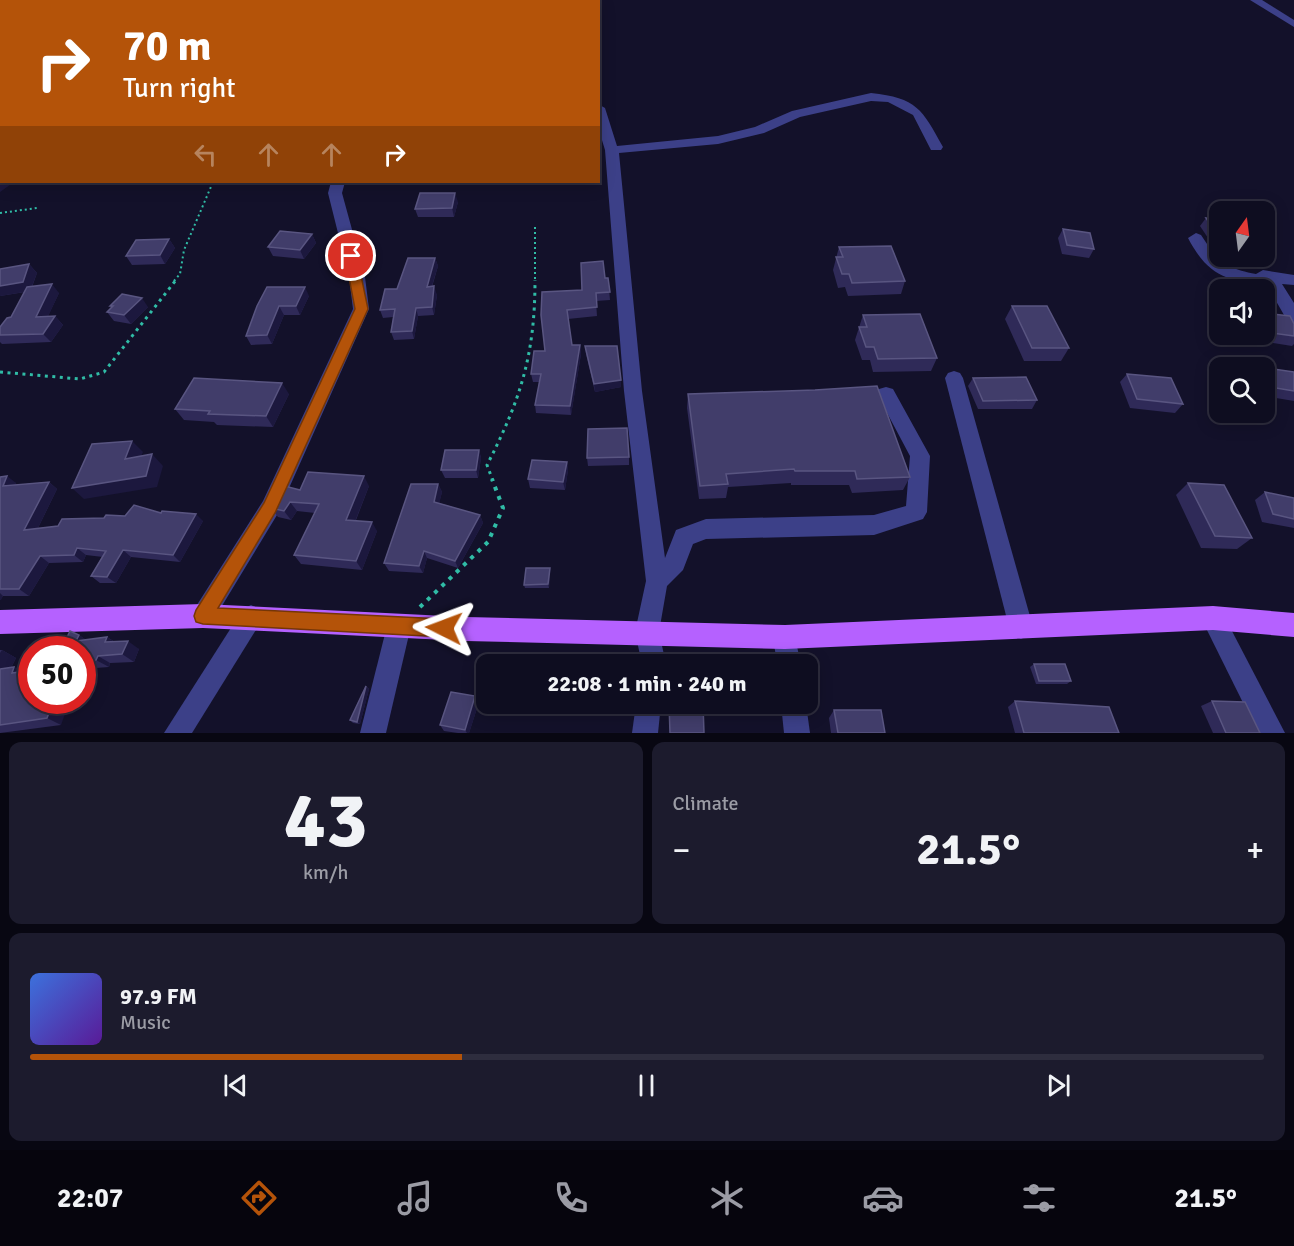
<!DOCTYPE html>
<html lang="en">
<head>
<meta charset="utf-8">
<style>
  body { margin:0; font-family:Signika,sans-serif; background:#1c1b2d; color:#f1f3f6; height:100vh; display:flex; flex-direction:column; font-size:22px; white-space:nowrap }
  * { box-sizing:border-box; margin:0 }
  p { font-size:20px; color:#9b9ca5 }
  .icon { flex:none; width:33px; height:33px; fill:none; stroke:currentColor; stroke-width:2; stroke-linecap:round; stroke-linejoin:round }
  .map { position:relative; height:733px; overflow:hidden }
  .details { display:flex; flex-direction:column; gap:9px; padding:9px; background:#080712; flex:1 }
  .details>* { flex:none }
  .top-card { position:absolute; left:0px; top:0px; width:600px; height:183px; box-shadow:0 3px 15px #0003,0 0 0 2px #2e2d3e; background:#b45309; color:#fff; overflow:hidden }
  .needle { width:39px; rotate:14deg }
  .controls { position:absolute; left:1209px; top:201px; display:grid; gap:12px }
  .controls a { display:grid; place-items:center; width:66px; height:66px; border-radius:12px; background:#0e0d20; box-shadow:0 3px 15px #0003,0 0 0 2px #2e2d3e; font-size:30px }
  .speed { position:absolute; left:18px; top:636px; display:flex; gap:12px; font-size:30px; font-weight:700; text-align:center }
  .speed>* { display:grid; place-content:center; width:78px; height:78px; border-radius:50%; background:#0e0d20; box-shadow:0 3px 15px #0003,0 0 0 2px #2e2d3e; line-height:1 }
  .speed .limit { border:9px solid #d22; background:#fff; color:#111 }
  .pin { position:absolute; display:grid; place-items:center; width:51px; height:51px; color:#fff; margin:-26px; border:3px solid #fff; border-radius:50%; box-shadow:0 2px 6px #0007 }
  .me { position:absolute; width:66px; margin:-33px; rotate:273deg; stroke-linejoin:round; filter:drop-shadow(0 0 4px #0008) }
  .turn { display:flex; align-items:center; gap:21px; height:126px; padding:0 24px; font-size:27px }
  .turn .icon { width:78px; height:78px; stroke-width:2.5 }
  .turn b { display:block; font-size:42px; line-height:51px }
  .lanes { display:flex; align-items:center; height:57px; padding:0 24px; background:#0003; justify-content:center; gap:30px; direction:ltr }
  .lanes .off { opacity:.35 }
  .big { font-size:45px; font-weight:700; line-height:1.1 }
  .details .widget { flex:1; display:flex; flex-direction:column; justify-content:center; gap:9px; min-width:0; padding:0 21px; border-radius:12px; background:#1c1b2d }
  .details .dial { align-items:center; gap:0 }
  .dial b { font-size:78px; line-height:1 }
  .song { display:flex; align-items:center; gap:18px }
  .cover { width:72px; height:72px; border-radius:9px; background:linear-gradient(135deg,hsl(220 70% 55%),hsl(270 70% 35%)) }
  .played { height:6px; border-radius:3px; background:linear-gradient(90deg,#b45309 35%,#2e2d3e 35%) }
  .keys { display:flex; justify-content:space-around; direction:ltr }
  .heat { display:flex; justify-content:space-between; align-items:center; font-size:33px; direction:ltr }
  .details .tiles { flex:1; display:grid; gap:9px; grid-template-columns:1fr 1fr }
  .widget:last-child { grid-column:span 2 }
  .trip { position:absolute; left:476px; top:654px; width:342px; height:60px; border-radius:12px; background:#0e0d20; box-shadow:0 3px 15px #0003,0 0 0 2px #2e2d3e; font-weight:700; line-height:60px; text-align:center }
  .dock { display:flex; height:96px; justify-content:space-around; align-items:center; background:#06050d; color:#9b9ca5 }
  .dock .icon { width:42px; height:42px }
  .dock .current { color:#b45309 }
  .dock b { font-size:27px; color:#f1f3f6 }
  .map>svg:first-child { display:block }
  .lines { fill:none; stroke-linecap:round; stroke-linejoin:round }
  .path-far2 { stroke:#30bca6; stroke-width:2; stroke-dasharray:2 3; stroke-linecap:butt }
  .path-far1 { stroke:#30bca6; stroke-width:3; stroke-dasharray:3 4.5; stroke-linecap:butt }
  .path { stroke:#30bca6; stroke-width:4; stroke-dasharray:4 6; stroke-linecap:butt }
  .minor { fill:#3c4088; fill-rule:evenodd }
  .major { fill:#b561ff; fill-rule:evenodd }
  .wall { fill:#2f2a58 }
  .shaded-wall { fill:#1c183e }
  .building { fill:#413d6a; stroke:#595581; stroke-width:1.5 }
  .route { fill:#b45309; stroke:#753606; stroke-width:1.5 }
</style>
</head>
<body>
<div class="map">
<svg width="1294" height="733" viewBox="0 0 1294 733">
  <rect width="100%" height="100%" fill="#13112a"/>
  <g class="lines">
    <g class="path-far2">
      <polyline points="0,213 37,208"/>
      <polyline points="535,227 535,281"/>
      <polyline points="174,281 180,274 184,250 213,182"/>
    </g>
    <g class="path-far1">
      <polyline points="0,372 80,379 104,372 176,280"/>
      <path d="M493,481L487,465C521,399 535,354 535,280"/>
    </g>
    <polyline class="path" points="420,607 488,542 503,508 492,479"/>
    <g class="minor">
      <polygon points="85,0 97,0 98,2 86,2"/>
      <polygon points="114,0 127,0 113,2"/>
      <polygon points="335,0 351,0 334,2"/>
      <polygon points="1250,0 1262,0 1294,20 1294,27"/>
      <rect x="0" y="40" width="2" height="7"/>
      <polygon points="0,63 2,63 0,70"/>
      <path d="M871,93C917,98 922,109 943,147L941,150H931L913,115L888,102L871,101L800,117L764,133L718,144L619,153L642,391L665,558L676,530L706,519L874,515L906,506L910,456L877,394L879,389L886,387L893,389L930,456L927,512L923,519L874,535L706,539L693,544L683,570L667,586L659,632L666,664H642L635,632L646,581L624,391L605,150L598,127V104L605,108L617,146L718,136L755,127L792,111Z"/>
      <rect x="0" y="132" width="2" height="8"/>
      <polygon points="331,182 345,182 342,193 365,277 369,309 277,515 211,624 203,628 195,624 191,616 195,608 263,501 353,309 349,277 328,193"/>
      <path d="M1196,233L1201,235C1218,261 1224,268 1256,274L1263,270L1294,275V285L1282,284L1294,303V324L1288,322L1268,287C1227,279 1209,278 1188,238Z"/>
      <polygon points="954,371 960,373 963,378 1033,627 1029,635 1021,639 1013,635 1009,627 945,378 948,373"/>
      <polygon points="251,605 259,609 263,617 259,625 192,733 164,733 243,609"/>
      <polygon points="1213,606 1221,610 1285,733 1258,733 1201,618 1205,610"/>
      <polygon points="399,614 407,618 411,626 386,733 360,733 387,626 391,618"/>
      <polygon points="785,625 793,629 801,664 777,664 773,637 777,629"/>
      <polygon points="636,704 661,704 658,733 632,733"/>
      <polygon points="781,704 806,704 810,733 784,733"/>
    </g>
    <polygon class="major" points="203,604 466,617 785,625 1213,606 1294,613 1294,637 1213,630 785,649 466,641 203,628 0,634 0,610"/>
  </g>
  <g class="wall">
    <polygon points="458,202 454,217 418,217 415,209"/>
    <polygon points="1206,218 1220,220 1220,256 1200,226"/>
    <polygon points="1063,229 1094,249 1089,258 1062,254 1058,238"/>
    <polygon points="312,234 316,243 304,259 273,256 268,247"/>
    <polygon points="169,239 175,248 165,264 132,265 126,256"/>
    <polygon points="839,247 905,281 901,294 848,296 845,287 838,288 833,270"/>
    <polygon points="1220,256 1232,256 1227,262"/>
    <polygon points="435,258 438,266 432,287 437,295 434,315 418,316 414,339 394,340 391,332 393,317 383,318 380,310 397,289"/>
    <polygon points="29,264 37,273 32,287 59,293 48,316 55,316 63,325 51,342 2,344 0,342 0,327 11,317 25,292 0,296"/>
    <polygon points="605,278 608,278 610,300 596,301 597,316 568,319 572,345 580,345 581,354 571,415 536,413 535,405 539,382 533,382 531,374 545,351 541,315"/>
    <polygon points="309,296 300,315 284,315 272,344 251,345 246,336 257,306"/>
    <polygon points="110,306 148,307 131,324 114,321 107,312 111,308"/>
    <polygon points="1012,306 1069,348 1061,361 1024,361 1005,319"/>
    <polygon points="1264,313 1294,324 1294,344 1292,346 1255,340 1252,334 1264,334"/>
    <polygon points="863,315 937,358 931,371 873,372 870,360 862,360 855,340"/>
    <polygon points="585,346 621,387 595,392 586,354"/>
    <polygon points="1253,366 1294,372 1294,401 1264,396 1264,368 1251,368"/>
    <polygon points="1127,374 1183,404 1175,413 1130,408 1120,382"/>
    <polygon points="973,378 1037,400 1032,409 978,409 968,386"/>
    <polygon points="289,394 273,427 217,425 214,422 184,420 175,409"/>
    <polygon points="688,394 910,477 903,490 852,493 849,485 791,485 791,483 728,487 726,498 699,499 687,408"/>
    <polygon points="479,450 481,458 478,478 445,478 441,470"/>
    <polygon points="629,457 629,465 588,466 587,458"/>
    <polygon points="567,462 568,470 565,490 530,488 528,479"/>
    <polygon points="0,477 16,483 15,485 49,482 57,489 38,528 58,526 104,518 161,513 203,521 180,562 131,557 116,583 100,583 91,576 103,557 86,555 83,562 49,563 29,596 3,596 0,600"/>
    <polygon points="1188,483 1252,538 1237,549 1201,548 1176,495"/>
    <polygon points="438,484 442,492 439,503 480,515 483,523 458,568 427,558 423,573 389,571 384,563"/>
    <polygon points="369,486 356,520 377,531 362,570 301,564 294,555 315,513 297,511 291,520 278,517 271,508 300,490"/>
    <polygon points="1265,492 1294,498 1294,528 1262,522 1255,500"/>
    <polygon points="550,571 549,588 525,588 524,585"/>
    <polygon points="79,635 86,640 107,637 115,642 139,649 134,662 110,663 109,667 82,669 82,650"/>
    <polygon points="0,650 2,650 16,658 11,668 14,667 22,672 61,725 0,733"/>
    <polygon points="1034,664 1071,681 1067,684 1036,684 1030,667"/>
    <polygon points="366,686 369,689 360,724 353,723 350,720"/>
    <polygon points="1015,701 1119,733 1015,733 1008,707"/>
    <polygon points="1212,701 1260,733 1213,733 1201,706"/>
    <polygon points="479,702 469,733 458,733 444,731 440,725"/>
    <polygon points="834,710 885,733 831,733 829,718"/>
  </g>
  <g class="shaded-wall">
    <polygon points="1,90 2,101 0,102 0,91"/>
    <polygon points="2,153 2,167 0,168 0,154"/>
    <polygon points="2,177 2,182 14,182 0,192 0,178"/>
    <polygon points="455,193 458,202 454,217 452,208"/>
    <polygon points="312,234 316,243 304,259 300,250"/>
    <polygon points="169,239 175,248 165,264 160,255"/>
    <polygon points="435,258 438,266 429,295 427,287"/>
    <polygon points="29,264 37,273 30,291 0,296 0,286"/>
    <polygon points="52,284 59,293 44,325 36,317"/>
    <polygon points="434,286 437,295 434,315 432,307"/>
    <polygon points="305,287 309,296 300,315 296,306"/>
    <polygon points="142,298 148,307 131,324 124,315"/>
    <polygon points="279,306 284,315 272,344 267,335"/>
    <polygon points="416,308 418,316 414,339 412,331"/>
    <polygon points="55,316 63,325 51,342 43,334"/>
    <polygon points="580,345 581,354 571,415 570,406"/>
    <polygon points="621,380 621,387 595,392 594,384"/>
    <polygon points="282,383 289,394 273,427 266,416"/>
    <polygon points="132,441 143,452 135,470 125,459"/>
    <polygon points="479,450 481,458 478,478 476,470"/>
    <polygon points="152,454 163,466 157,487 84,499 72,488"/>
    <polygon points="567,462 568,470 565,490 563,482"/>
    <polygon points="7,476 16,483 12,493 3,486"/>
    <polygon points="364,476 369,486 352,529 346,520"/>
    <polygon points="49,482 57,489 34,536 24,530"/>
    <polygon points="438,484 442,492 438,509 434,502"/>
    <polygon points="290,502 297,511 291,520 284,511"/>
    <polygon points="196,514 203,521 180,562 173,555"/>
    <polygon points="480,515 483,523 458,568 455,561"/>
    <polygon points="372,522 377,531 362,570 356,561"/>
    <polygon points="77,548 86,555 83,562 74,555"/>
    <polygon points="123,550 131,557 116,583 107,577"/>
    <polygon points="424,551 427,558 423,573 419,566"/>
    <polygon points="40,556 49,563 29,596 19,589"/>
    <polygon points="550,568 550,571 549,588 548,584"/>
    <polygon points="0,593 3,596 1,600 0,600"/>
    <polygon points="79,635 91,643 76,641"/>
    <polygon points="107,637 119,645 105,642"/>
    <polygon points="128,641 139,649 134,662 122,654"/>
    <polygon points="2,650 16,658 6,678 0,675 0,653"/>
    <polygon points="98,656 110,663 109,667 96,660"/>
    <polygon points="14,667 28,675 12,673"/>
    <polygon points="366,686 369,689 360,724 357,722"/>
    <polygon points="475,696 479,702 469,733 467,733 465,730"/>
    <polygon points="54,700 70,700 61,725 47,718"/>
  </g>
  <g class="building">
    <polygon points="147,0 258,0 256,2 144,1"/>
    <polygon points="2,137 2,153 0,154 0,138"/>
    <polygon points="420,193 455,193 452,208 415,209"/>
    <polygon points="1206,218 1220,220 1220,239"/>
    <polygon points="1063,229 1090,233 1094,249 1067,245"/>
    <polygon points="280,231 312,234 300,250 268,247"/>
    <polygon points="169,239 160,255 126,256 136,240"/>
    <polygon points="891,246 905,281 852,283 849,274 842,274 836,257 843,257 839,247"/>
    <polygon points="408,258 435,258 427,287 434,286 432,307 416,308 412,331 391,332 395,309 380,310 385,289 397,289"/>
    <polygon points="603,261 605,278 608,278 610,292 596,293 597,307 567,310 572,345 580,345 570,406 535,405 541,374 531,374 534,351 545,351 541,315 542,292 582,290 581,263"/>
    <polygon points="29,264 23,282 0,286 0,269"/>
    <polygon points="52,284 36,317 55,316 43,334 0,335 0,327 7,318 11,317 27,287"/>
    <polygon points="267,287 305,287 296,306 279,306 267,335 246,336 257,306"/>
    <polygon points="122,294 142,298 124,315 107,312 113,306 110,306"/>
    <polygon points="1012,306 1047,306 1069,348 1032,348"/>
    <polygon points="1264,313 1290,316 1294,324 1294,336 1264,332"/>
    <polygon points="920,314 937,358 878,359 874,347 866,347 859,327 867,327 863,315"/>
    <polygon points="585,346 617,346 621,380 594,384"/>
    <polygon points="1253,366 1294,372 1294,391 1264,386 1264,368 1254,368"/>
    <polygon points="1127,374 1171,378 1183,404 1137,399"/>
    <polygon points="1026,377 1037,400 983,401 973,378"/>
    <polygon points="194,378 282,383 266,416 208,414 210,411 175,409"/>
    <polygon points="877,386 910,477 857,479 855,471 795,471 794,469 726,474 728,484 700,486 688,394 815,390"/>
    <polygon points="627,428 629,457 587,458 588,429"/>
    <polygon points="132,441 125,459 152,454 146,476 72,488 92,444"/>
    <polygon points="445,450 479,450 476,470 441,470"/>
    <polygon points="532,460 567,462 563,482 528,479"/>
    <polygon points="308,472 364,476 346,520 372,522 356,561 294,555 319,504 290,502 284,511 271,508 285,486 300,490"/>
    <polygon points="7,476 3,486 49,482 24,530 58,526 62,519 104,518 106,515 125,516 134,505 161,513 162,511 196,514 173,555 123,550 107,577 91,576 106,551 77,548 74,555 40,556 19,589 0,589 0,477"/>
    <polygon points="1188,483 1224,485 1252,538 1215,536"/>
    <polygon points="411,484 438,484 434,502 480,515 455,561 424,551 419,566 384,563"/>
    <polygon points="1265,492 1294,498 1294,519 1273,514"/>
    <polygon points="526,568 550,568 548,584 524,585"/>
    <polygon points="70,631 79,635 76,641 107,637 105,642 128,641 122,654 98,656 96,660 82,661 82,650 61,650"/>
    <polygon points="1034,664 1065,664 1071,681 1039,681"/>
    <polygon points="14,667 12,673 32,670 32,700 54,700 47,718 0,725 0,669"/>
    <polygon points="366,686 357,722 350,720"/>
    <polygon points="451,692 475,696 465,730 440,725"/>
    <polygon points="1015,701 1109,707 1119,733 1024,733"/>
    <polygon points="1212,701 1245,702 1260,733 1226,733"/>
    <polygon points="669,704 703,704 704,733 670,733"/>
    <polygon points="834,710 881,710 885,733 838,733"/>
  </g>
  <polygon class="route" points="351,252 357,256 368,309 275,513 218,608 444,619 451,621 453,628 451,634 444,637 203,624 196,622 194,616 196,610 264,503 355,309 345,256"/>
</svg>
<div class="controls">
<a><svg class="needle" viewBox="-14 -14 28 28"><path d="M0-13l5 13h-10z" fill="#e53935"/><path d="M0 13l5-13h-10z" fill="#9b9ca5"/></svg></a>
<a><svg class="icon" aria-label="sound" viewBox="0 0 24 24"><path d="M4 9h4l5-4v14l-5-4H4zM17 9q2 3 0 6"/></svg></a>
<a><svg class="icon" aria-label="search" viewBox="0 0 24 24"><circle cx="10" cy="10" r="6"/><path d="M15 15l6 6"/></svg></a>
</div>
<div class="speed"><div class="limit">50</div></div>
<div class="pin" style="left:351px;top:256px;background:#d93025"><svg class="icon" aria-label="arrive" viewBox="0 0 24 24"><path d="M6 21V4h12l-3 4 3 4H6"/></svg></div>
<svg class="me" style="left:444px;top:628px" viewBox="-20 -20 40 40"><path d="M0-17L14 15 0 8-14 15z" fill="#b45309" stroke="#fff" stroke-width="4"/></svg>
<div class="trip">22:08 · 1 min · 240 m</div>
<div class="top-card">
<div class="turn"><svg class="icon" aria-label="right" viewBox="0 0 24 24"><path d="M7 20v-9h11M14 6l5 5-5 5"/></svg><div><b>70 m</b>Turn right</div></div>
<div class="lanes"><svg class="icon off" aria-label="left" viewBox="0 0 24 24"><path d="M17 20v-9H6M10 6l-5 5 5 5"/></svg><svg class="icon off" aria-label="ahead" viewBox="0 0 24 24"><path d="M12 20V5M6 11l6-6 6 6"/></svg><svg class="icon off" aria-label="ahead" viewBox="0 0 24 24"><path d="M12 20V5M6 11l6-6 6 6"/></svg><svg class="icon" aria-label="right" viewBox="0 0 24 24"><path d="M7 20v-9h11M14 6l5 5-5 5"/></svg></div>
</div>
</div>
<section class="details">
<div class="tiles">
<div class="widget dial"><b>43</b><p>km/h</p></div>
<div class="widget"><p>Climate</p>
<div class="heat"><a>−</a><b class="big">21.5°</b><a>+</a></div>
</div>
<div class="widget">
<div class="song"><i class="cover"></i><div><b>97.9 FM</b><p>Music</p></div></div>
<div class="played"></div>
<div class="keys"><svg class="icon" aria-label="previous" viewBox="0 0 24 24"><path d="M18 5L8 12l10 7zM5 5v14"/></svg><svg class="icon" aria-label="pause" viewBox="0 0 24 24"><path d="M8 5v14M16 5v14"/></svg><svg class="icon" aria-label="next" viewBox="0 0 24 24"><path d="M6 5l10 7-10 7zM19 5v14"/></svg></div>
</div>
</div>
</section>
<nav class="dock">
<b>22:07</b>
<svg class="icon current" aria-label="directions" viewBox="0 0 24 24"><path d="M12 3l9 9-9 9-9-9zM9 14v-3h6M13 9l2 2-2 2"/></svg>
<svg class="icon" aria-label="music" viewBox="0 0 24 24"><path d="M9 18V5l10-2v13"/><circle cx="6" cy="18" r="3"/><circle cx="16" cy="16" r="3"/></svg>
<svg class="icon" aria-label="phone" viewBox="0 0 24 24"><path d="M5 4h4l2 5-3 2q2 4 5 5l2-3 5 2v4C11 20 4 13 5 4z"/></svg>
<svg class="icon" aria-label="climate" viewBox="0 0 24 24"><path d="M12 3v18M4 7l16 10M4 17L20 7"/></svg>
<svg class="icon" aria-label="car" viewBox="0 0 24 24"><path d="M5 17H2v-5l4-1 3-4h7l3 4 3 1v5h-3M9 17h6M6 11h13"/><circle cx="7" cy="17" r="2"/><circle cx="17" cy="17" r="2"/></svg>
<svg class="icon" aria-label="filters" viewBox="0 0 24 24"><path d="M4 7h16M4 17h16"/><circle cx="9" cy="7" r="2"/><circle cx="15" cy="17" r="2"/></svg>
<b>21.5°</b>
</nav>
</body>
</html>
